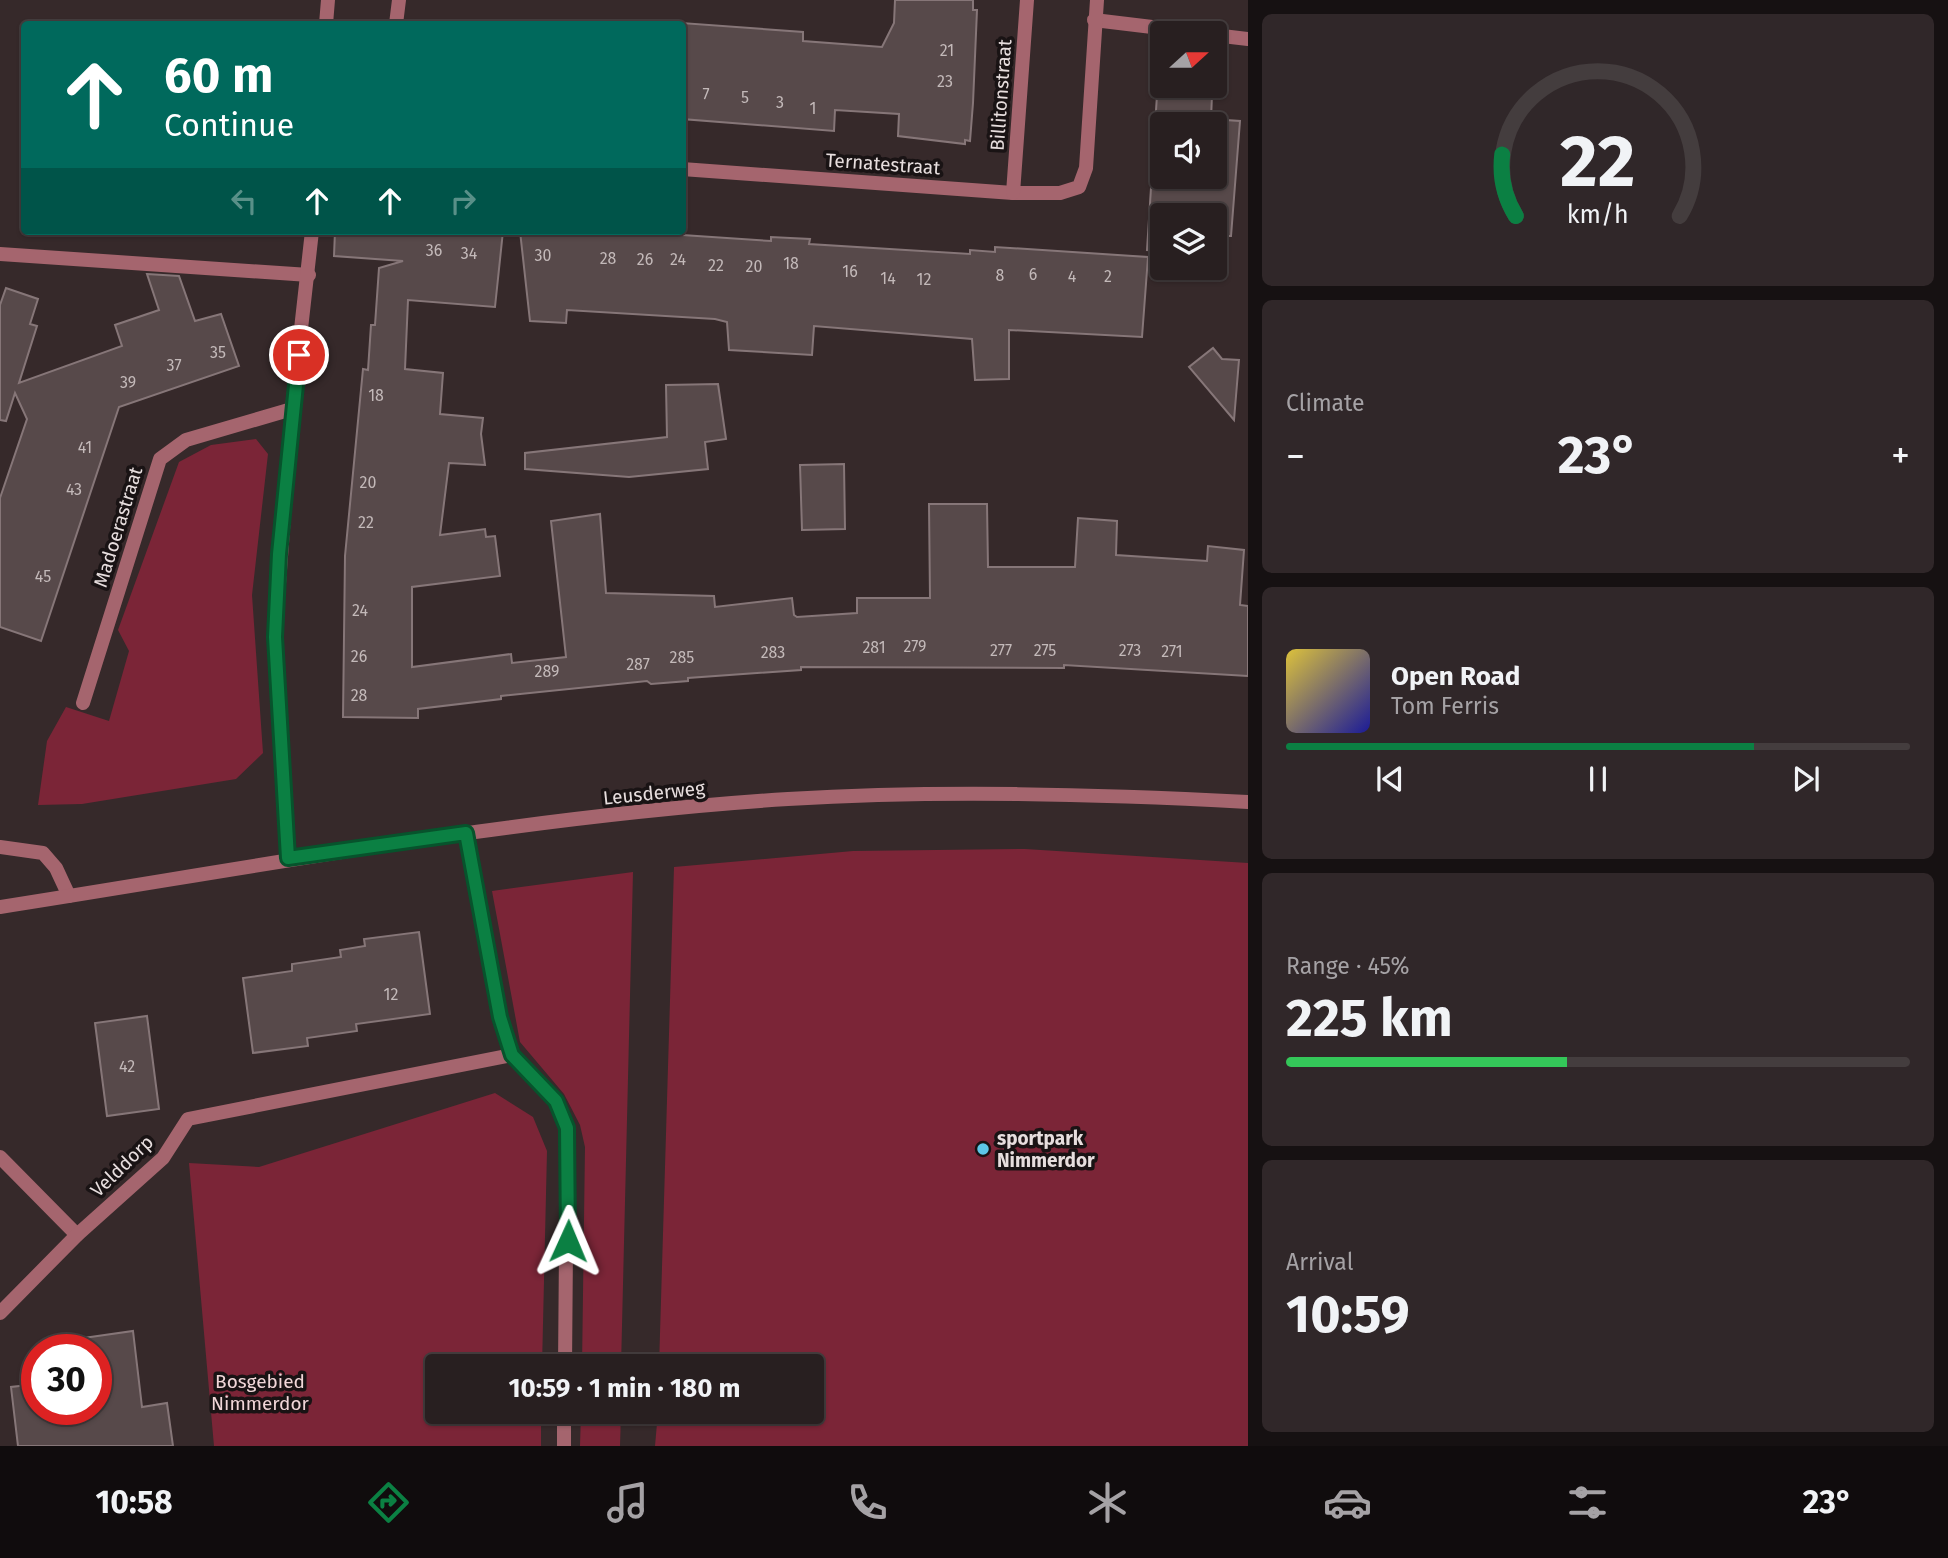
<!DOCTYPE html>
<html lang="en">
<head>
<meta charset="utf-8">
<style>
  body { margin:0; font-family:"Fira Sans",sans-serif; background:#302729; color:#f1f3f6; height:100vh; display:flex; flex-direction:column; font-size:26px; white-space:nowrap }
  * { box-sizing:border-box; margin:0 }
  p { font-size:23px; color:#a5a2a5 }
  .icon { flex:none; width:38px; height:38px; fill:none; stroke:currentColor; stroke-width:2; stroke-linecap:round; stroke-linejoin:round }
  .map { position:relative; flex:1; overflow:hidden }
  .drawer { display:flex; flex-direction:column; gap:14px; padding:14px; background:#161112; width:700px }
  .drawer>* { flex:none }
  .guide { position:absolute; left:21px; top:21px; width:665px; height:214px; border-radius:7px; box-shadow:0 2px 5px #0004,0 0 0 2px #443d3e; background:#00695c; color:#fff; overflow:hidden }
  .needle { width:46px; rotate:69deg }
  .tools { position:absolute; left:1150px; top:21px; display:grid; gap:14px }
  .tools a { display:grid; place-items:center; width:77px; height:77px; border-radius:7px; background:#281f20; box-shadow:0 2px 5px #0004,0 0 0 2px #443d3e; font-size:35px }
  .speed { position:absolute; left:21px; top:1334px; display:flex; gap:14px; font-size:35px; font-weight:700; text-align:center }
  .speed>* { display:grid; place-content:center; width:91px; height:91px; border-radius:50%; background:#281f20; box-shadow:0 2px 5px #0004,0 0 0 2px #443d3e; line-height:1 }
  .speed .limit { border:10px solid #d22; background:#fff; color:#111 }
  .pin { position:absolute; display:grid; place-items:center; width:60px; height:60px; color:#fff; margin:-30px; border:4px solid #fff; border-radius:50%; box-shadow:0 2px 7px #0007 }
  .me { position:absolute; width:77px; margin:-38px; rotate:1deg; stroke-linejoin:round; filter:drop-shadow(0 0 5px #0008) }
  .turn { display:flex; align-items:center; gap:24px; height:147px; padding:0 28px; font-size:32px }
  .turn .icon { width:91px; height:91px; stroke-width:2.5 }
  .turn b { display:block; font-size:49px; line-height:60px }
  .lanes { display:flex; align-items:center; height:66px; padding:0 28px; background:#0003; justify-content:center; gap:35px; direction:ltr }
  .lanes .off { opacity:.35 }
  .big { font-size:52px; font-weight:700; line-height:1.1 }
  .drawer .tile { flex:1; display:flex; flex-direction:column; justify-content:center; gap:10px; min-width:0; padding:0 24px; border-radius:10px; background:#302729 }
  .drawer .dial { align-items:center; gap:0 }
  .dial svg { height:182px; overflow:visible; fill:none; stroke:#443d3e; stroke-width:7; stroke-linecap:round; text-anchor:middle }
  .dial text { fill:#f1f3f6; stroke:none }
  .song { display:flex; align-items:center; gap:21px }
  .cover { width:84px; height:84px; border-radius:10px; background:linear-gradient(135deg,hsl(50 70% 55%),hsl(240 70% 35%)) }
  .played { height:7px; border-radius:4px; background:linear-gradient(90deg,#0b8043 75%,#443d3e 75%) }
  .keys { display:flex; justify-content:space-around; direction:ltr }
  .heat { display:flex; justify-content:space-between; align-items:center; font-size:38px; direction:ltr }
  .charge { height:10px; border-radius:5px; background:linear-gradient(90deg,#34c759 45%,#443d3e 0) }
  .trip { position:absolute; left:425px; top:1354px; width:399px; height:70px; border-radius:7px; background:#281f20; box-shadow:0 2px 5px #0004,0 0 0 2px #443d3e; font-weight:700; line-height:70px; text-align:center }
  .tab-bar { display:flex; height:112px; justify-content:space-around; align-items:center; background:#100c0d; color:#a5a2a5 }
  .tab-bar .icon { width:49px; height:49px }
  .tab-bar .active { color:#0b8043 }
  .tab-bar b { font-size:32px; color:#f1f3f6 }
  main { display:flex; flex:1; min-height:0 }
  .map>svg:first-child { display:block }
  .green { fill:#7b2537 }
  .building { fill:#57494a; stroke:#867678; stroke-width:2; fill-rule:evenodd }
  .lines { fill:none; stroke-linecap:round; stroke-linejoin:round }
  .service { stroke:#a5656e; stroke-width:14 }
  .minor { stroke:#a5656e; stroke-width:14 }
  .tertiary { stroke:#a5656e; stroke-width:14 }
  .route-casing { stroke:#07532c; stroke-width:18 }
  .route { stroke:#0b8043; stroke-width:12 }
  .poi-dot { fill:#5dc7e8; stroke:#191314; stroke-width:2.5 }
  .labels { text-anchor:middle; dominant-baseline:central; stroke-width:7; stroke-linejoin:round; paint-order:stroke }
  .number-label { font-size:16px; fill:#c3b9b9 }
  .street-label { font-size:19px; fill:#e7dede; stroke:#191314 }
  .poi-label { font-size:19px; font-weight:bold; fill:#e7dede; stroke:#191314; text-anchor:start }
  .park-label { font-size:19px; fill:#f1d6d8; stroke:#191314 }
</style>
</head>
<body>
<main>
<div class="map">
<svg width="1248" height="1446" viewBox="0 0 1248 1446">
  <rect width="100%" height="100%" fill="#36292a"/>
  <g class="green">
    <polygon points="256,439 268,454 252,595 263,753 236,779 82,804 38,805 47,741 66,707 109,721 129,651 118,630 179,462 211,445"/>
    <polygon points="1025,849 1248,863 1248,1446 655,1446 658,1412 812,1412 812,1367 659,1367 674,867 853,851"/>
    <polygon points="633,872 621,1367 582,1367 585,1147 580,1125 564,1094 520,1042 492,891"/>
    <polygon points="495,1093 533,1117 547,1151 542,1367 438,1367 438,1412 541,1412 541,1446 214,1446 189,1163 259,1167"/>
    <polygon points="581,1412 621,1412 620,1446 580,1446"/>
  </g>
  <g class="building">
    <polygon points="895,0 973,0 973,10 977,10 973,103 970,141 965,140 965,144 898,136 899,114 835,110 834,131 682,119 682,23 803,32 803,41 882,47 894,23"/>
    <path d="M1163,91L1212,95L1211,119L1240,121L1231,236H1224L1223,254H1214V215H1162V251L1147,250L1157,95L1163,96ZM1162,124H1214V177H1162Z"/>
    <polygon points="335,231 503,231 495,307 408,300 405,369 443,373 440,414 483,418 481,434 485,465 449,463 440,535 485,529 486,537 495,536 500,576 412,587 412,667 511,654 512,663 566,657 551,521 600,514 606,593 714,596 715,607 792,598 794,615 797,617 857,613 857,598 930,598 929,504 987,504 988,567 1075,567 1078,518 1117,521 1116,555 1207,561 1208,546 1244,550 1240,605 1248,606 1248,676 1064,665 1064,668 801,667 801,670 688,678 688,681 651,684 647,681 501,696 501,699 418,709 418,718 343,717 345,556 363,369 368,370 371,325 375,325 379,268 403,261 334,256"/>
    <polygon points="520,231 589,235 623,231 771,241 771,237 810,239 809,244 970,254 970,250 995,252 995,247 1148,257 1142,337 1009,330 1009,379 975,380 972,339 814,326 812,355 729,350 727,322 715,319 567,310 566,323 530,321"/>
    <polygon points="147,274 179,276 195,321 221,314 239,366 119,407 41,641 0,627 0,498 27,419 15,393 6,421 0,420 0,305 6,288 38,299 30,324 37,326 19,383 122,346 115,325 159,310"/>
    <polygon points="1213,348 1222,359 1239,360 1234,420 1189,367"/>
    <polygon points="718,384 726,439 705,442 708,469 629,477 525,469 525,453 667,437 666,385"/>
    <polygon points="844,464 845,529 802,530 800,465"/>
    <polygon points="419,932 430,1014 356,1024 357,1031 307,1038 308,1046 253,1053 243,978 292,971 292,964 341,957 340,950 365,946 364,939"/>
    <polygon points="147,1016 159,1109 107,1116 95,1023"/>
    <polygon points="133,1331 142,1407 167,1403 173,1446 18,1446 11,1387 37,1384 37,1409 96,1409 96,1349 56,1349 55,1342"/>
  </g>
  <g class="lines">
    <polyline class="service" points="0,254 309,275"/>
    <g class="minor">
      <polyline points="1094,20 1202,33"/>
      <polyline points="326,24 328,0"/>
      <polyline points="396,24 399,0"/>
      <polyline points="1214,35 1248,39"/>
      <polyline points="682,169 1013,193 1060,193 1079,187 1086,168 1097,0"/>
      <polyline points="1013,193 1027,0"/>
      <polyline points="83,703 160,459 186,440 292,409"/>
      <polyline points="466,833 500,1017 512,1055 556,1101 567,1128 565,1367"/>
      <polyline points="0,847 43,853 56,868 69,896"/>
      <polyline points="288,858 275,637 292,409 312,231"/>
      <polyline points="0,1157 77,1235"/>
      <polyline points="0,1313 77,1235 163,1158 188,1119 512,1055"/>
      <polyline points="564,1446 564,1412"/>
    </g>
    <path class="tertiary" d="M0,907C262,866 523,816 788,799C941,790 1095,794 1248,802"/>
  </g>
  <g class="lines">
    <defs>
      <polyline id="route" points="299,355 279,554 275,637 288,858 466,833 500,1017 512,1055 556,1101 567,1128 568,1241"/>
    </defs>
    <use href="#route" class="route-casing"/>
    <use href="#route" class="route"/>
  </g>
  <circle class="poi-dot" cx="983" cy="1149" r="7"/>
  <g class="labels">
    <g class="number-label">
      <text x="947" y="50">21</text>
      <text x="945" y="81">23</text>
      <text x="706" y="94">7</text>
      <text x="745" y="97">5</text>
      <text x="780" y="102">3</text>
      <text x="813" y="108">1</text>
      <text x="434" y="250">36</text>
      <text x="469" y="253">34</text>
      <text x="543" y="255">30</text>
      <text x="608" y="258">28</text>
      <text x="645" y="259">26</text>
      <text x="678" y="259">24</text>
      <text x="791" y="263">18</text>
      <text x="716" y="265">22</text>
      <text x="754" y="266">20</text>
      <text x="850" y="271">16</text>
      <text x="1033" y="274">6</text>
      <text x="1000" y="275">8</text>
      <text x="1072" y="276">4</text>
      <text x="1108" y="276">2</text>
      <text x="888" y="278">14</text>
      <text x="924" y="279">12</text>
      <text x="218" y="352">35</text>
      <text x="174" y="365">37</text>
      <text x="128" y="382">39</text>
      <text x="376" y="395">18</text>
      <text x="85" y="447">41</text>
      <text x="368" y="482">20</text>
      <text x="74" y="489">43</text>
      <text x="366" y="522">22</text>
      <text x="43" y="576">45</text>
      <text x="360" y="610">24</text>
      <text x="915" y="646">279</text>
      <text x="874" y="647">281</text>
      <text x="1001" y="650">277</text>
      <text x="1045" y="650">275</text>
      <text x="1130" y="650">273</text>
      <text x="1172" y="651">271</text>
      <text x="773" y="652">283</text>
      <text x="359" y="656">26</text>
      <text x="682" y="657">285</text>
      <text x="638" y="664">287</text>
      <text x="547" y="671">289</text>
      <text x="359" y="695">28</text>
      <text x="391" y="994">12</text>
      <text x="127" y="1066">42</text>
    </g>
    <g class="street-label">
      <text transform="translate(1001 95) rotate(-86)">Billitonstraat</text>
      <text transform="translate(883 164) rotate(4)">Ternatestraat</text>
      <text transform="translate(118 527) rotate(-73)">Madoerastraat</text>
      <text transform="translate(654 793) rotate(-6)">Leusderweg</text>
      <text transform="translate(122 1166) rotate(-44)">Velddorp</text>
    </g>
    <g class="poi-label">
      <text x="997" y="1138">sportpark<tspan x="997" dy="22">Nimmerdor</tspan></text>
    </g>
    <g class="park-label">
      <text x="260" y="1381">Bosgebied<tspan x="260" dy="22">Nimmerdor</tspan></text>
    </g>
  </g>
</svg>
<div class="tools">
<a><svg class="needle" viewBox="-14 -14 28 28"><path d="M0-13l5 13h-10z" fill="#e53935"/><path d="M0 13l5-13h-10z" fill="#a5a2a5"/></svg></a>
<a><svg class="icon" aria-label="sound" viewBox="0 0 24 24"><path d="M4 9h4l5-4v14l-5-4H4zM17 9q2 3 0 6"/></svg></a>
<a><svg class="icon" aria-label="layers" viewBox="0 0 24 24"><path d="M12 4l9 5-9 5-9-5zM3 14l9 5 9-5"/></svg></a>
</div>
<div class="speed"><div class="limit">30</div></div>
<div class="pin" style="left:299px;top:355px;background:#d93025"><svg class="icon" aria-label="arrive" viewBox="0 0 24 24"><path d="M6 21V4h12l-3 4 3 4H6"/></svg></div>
<svg class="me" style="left:568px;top:1241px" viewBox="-20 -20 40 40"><path d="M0-17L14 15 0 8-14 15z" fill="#0b8043" stroke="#fff" stroke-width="4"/></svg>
<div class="trip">10:59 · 1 min · 180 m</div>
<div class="guide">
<div class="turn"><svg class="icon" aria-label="ahead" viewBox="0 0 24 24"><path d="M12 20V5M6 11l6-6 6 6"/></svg><div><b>60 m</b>Continue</div></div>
<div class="lanes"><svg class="icon off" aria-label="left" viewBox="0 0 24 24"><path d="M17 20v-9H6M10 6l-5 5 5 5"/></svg><svg class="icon" aria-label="ahead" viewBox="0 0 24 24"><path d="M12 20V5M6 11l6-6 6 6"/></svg><svg class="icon" aria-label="ahead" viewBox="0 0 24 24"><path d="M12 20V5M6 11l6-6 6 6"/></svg><svg class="icon off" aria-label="right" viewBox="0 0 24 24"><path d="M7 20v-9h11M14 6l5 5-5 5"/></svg></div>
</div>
</div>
<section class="drawer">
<div class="tile dial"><svg viewBox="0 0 100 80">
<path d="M14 69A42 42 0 1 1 86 69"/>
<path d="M14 69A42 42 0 0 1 8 42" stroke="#0b8043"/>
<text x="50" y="56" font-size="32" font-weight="700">22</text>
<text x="50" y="72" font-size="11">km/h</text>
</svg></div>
<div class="tile"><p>Climate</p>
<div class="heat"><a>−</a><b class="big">23°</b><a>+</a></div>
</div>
<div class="tile">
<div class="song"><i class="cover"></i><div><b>Open Road</b><p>Tom Ferris</p></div></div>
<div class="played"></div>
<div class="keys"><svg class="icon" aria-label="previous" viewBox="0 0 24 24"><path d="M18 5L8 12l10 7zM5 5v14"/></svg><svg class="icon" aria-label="pause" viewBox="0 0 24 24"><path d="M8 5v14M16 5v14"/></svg><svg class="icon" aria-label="next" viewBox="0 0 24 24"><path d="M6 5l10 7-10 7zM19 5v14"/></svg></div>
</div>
<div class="tile"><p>Range · 45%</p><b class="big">225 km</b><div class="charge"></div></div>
<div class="tile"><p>Arrival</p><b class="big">10:59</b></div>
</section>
</main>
<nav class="tab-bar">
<b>10:58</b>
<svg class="icon active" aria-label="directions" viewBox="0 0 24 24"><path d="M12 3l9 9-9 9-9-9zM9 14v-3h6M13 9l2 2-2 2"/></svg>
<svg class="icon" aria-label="music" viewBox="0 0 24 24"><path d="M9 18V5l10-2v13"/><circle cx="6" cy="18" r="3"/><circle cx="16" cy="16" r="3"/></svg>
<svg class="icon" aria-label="phone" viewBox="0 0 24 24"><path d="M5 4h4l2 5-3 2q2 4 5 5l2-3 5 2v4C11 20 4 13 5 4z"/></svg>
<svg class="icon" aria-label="climate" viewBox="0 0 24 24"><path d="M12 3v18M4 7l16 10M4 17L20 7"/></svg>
<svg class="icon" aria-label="car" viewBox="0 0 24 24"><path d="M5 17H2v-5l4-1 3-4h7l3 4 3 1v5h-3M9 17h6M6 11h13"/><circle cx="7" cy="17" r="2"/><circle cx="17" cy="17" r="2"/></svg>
<svg class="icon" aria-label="filters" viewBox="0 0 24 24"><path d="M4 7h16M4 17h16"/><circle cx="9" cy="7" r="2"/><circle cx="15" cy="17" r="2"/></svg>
<b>23°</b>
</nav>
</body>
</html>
